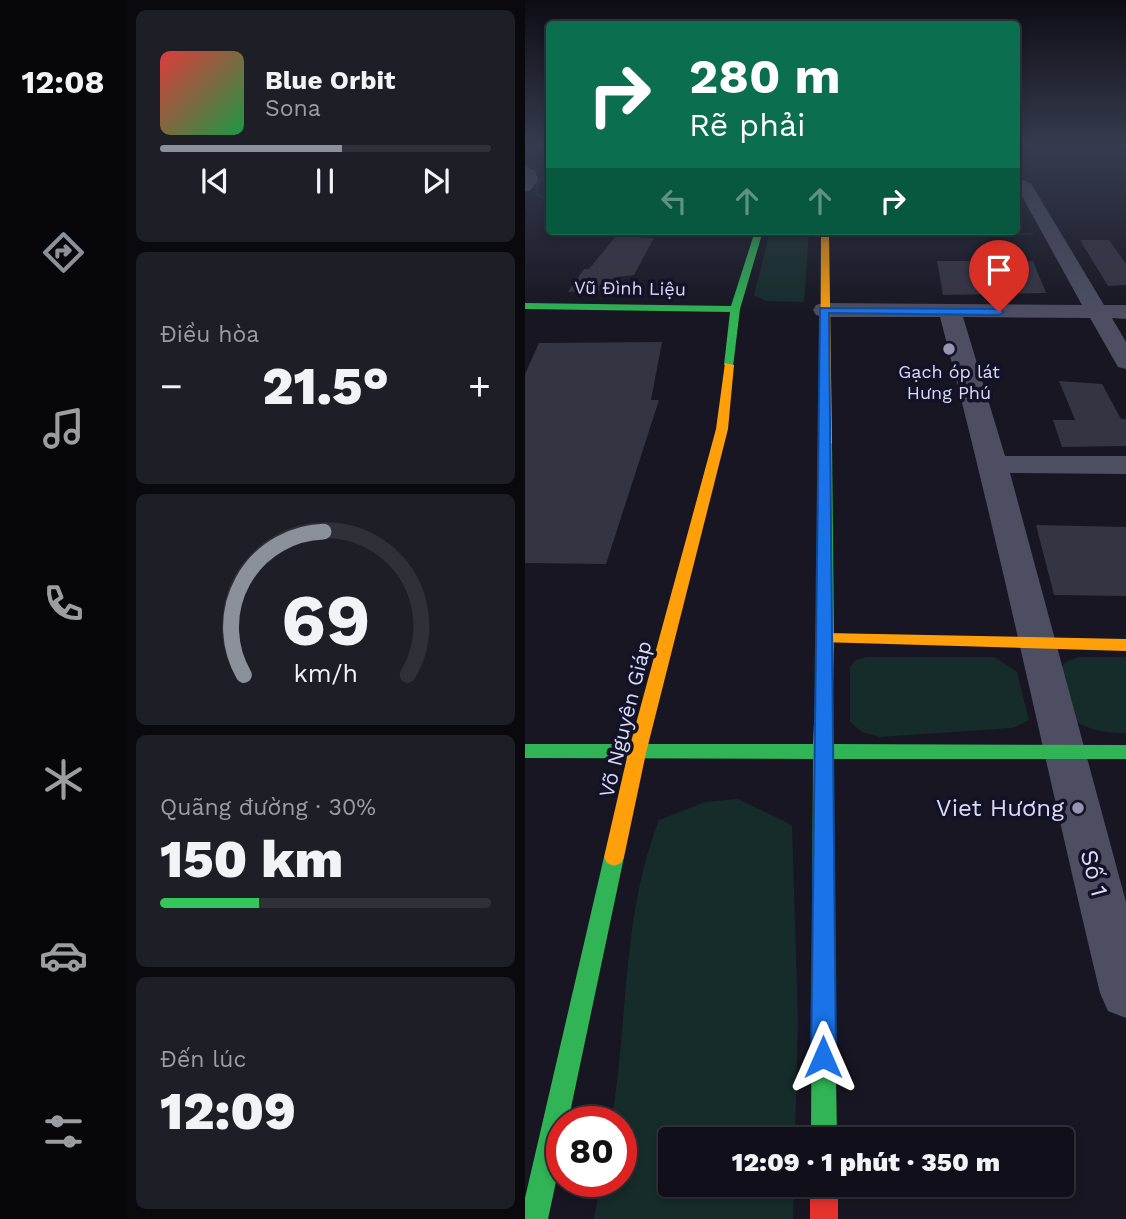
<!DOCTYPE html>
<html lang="vi">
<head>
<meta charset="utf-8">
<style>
  body { margin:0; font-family:"Work Sans",sans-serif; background:#1e1e27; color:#f1f3f6; height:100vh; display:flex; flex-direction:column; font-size:26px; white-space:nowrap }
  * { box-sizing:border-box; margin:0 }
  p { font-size:23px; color:#9c9da2 }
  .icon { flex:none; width:38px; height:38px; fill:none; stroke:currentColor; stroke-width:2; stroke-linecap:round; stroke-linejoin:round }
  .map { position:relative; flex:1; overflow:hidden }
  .details { display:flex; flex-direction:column; gap:10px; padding:10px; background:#09090e; width:399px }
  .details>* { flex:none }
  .hud { position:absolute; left:21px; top:21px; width:474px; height:214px; border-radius:7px; box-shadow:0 4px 10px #0003,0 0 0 2px #303039; background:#0b6e4f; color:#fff; overflow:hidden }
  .speed { position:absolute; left:21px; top:1106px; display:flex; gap:14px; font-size:35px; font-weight:700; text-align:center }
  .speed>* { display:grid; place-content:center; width:91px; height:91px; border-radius:50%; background:#11101a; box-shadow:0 4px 10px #0003,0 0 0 2px #303039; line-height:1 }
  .speed .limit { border:10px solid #d22; background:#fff; color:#111 }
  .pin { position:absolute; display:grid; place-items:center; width:60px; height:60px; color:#fff; margin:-72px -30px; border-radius:50% 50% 50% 0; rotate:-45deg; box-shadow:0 0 7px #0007 }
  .pin .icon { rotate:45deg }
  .me { position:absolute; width:77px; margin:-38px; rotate:0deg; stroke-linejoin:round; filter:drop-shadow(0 0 5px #0008) }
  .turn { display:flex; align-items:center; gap:24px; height:147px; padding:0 28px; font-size:32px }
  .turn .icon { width:91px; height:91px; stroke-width:2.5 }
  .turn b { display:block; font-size:49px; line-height:60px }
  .lanes { display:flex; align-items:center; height:66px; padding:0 28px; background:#0003; justify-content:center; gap:35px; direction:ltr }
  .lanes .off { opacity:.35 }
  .big { font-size:52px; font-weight:800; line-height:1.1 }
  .details .card { flex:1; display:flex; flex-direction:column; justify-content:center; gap:10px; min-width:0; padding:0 24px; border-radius:10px; background:#1e1e27 }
  .details .dial { align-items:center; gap:0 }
  .dial svg { height:182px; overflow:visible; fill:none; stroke:#303039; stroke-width:7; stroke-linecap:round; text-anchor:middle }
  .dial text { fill:#f1f3f6; stroke:none }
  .song { display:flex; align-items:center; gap:21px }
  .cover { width:84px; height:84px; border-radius:10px; background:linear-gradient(135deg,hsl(0 70% 55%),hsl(140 70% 35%)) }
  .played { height:7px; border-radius:4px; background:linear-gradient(90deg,#8c9099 55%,#303039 55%) }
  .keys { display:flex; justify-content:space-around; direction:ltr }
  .heat { display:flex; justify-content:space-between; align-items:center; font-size:38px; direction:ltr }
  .charge { height:10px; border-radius:5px; background:linear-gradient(90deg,#34c759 30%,#303039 0) }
  .trip { position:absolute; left:133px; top:1127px; width:416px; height:70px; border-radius:7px; background:#11101a; box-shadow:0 4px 10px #0003,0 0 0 2px #303039; font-weight:800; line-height:70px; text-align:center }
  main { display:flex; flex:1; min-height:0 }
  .dock { display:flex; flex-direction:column; width:126px; justify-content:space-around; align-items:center; background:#07060a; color:#9c9da2 }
  .dock .icon { width:49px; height:49px }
  .dock .current { color:#8c9099 }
  .dock b { font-size:32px; color:#f1f3f6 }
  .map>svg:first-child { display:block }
  .green { fill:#152c2a }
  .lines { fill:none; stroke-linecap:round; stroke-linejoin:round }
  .stream { fill:#142b45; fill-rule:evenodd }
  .building { fill:#353443 }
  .street { fill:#4d4e61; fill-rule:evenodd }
  .fast { fill:#30b455; fill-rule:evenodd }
  .slow { fill:#ff9f0a; fill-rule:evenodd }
  .jam { fill:#e5322d; fill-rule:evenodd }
  .route { fill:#1a73e8; stroke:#114b97; stroke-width:2 }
  .poi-dot { fill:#9695af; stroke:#131226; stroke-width:2.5 }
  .labels { text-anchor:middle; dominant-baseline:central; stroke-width:7; stroke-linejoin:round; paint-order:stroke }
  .far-street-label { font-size:18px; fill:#dadafb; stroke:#131226 }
  .far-poi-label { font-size:18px; fill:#dadafb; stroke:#131226 }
  .street-label { font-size:21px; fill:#dadafb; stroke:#131226 }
  .near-poi-label { font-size:24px; fill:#dadafb; stroke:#131226; text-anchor:end }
  .near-street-label { font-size:24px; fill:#dadafb; stroke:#131226 }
</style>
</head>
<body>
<main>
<nav class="dock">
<b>12:08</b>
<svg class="icon current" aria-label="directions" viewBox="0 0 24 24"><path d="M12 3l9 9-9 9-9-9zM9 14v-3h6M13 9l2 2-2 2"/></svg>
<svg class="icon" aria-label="music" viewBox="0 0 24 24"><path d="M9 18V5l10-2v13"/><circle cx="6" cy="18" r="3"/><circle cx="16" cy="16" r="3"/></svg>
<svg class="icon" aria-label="phone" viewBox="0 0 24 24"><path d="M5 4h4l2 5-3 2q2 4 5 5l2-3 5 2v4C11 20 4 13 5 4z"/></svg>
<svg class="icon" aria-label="climate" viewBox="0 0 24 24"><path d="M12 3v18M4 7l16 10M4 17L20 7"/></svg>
<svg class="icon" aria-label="car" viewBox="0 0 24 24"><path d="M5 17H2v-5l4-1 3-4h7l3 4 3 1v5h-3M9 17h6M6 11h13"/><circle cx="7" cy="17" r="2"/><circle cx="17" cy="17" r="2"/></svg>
<svg class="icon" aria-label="filters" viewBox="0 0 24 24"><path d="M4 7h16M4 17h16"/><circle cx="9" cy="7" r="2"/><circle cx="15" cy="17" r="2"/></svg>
</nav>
<section class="details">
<div class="card">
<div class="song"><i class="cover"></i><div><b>Blue Orbit</b><p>Sona</p></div></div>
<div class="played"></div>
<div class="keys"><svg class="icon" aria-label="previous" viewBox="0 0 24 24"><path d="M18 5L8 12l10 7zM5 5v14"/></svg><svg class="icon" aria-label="pause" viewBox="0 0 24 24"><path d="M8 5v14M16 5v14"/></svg><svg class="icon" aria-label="next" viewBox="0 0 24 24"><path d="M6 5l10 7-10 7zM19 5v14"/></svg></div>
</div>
<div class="card"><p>Điều hòa</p>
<div class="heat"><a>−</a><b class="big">21.5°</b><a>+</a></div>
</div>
<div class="card dial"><svg viewBox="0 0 100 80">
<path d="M14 69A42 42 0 1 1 86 69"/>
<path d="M14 69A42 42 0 0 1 49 6" stroke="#8c9099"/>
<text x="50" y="56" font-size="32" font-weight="700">69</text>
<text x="50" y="72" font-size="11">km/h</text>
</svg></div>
<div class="card"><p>Quãng đường · 30%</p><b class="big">150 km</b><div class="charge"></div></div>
<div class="card"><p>Đến lúc</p><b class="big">12:09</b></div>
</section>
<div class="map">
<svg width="601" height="1219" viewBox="0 0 601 1219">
  <rect width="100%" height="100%" fill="#171622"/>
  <g class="green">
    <polygon points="245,231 284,231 279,302 241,301 229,295"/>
    <polygon points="341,657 470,657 492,672 504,720 488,728 355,737 337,732 325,722 325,667 331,660"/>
    <path d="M553,657H601V733C576,733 562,730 542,715L535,669L541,662Z"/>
    <path d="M213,799L267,825L273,1020L270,1139H145V1185H269L268,1219H69L76,1181H96V1122H86C104,1022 96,916 134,820L180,802Z"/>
  </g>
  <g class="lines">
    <g class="stream">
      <polygon points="14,146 19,146 24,149 24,151"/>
      <polygon points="23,175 24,175 24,177 14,183 14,193 24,201 24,204 10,193 11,181"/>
      <polygon points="415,231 507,233 509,234 507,235 417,232"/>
    </g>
  </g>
  <g class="building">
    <polygon points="91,236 129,238 109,275 93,277 89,290 43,292 59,269 64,269"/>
    <polygon points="555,240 584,240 601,264 601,285 583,286"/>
    <polygon points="412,261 508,261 521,293 418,295"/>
    <polygon points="137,342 126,400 134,400 81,564 0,563 0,374 14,343"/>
    <polygon points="534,381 577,384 596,419 601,419 601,446 537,447 528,420 550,420"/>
    <polygon points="511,525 601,527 601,596 529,595"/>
  </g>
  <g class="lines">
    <g class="street">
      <polygon points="0,166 10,171 13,180 6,190 0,192"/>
      <path d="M499,180L507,185L579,305H601V319L587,318L601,342V369L593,367L565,318L438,317L480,456H601V474L485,473L601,902V1018L583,1011L575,993C521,768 474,541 415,317H299L291,315L288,310L291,305L299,303L557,305L492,187L493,182Z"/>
    </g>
    <g class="fast">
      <polygon points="230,231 238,231 215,309 208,367 199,365 205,312 0,309 0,303 206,306"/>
      <polygon points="301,439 307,443 309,638 307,744 601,745 601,759 306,759 312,1139 286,1139 288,759 0,758 0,744 288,744 293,638 295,443"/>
      <polygon points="89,848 96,851 99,857 43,1122 37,1122 37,1154 23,1219 0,1219 0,1198 79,857 82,851"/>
    </g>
    <g class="slow">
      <polygon points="296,231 304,231 307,443 301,447 295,443"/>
      <polygon points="200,363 209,365 203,429 121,753 99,857 96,863 89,866 82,863 79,857 103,753 191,429"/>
      <polygon points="301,633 601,639 601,651 295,642 293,638"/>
    </g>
    <rect class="jam" x="285" y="1185" width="28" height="34"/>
  </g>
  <linearGradient id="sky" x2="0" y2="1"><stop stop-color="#0d0c13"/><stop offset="0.46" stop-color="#363c4f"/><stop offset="1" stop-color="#363c4f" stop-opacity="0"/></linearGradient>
  <rect width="601" height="317" fill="url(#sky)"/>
  <polygon class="route" points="295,308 474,309 479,312 474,315 304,313 311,1057 307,1065 298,1069 290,1065 286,1057"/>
  <g class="poi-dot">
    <circle cx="424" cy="349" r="7"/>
    <circle cx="553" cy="808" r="7"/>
  </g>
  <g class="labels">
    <g class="far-street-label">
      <text transform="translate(105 288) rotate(1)">Vũ Đình Liệu</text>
    </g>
    <g class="far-poi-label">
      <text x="424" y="371">Gạch óp lát<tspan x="424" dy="21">Hưng Phú</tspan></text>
    </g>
    <g class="street-label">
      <text transform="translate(100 719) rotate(-76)">Võ Nguyên Giáp</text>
    </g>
    <g class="near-poi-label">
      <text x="539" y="808">Viet Hương</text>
    </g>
    <g class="near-street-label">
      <text transform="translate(569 873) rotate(75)">Số 1</text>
    </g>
  </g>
</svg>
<div class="speed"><div class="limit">80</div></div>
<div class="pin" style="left:474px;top:312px;background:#d93025"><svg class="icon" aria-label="arrive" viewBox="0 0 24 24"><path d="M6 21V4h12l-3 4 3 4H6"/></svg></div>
<svg class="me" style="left:298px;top:1057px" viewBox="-20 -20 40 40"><path d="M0-17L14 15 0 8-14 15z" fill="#1a73e8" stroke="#fff" stroke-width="4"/></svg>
<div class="trip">12:09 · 1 phút · 350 m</div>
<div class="hud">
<div class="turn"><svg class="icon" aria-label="right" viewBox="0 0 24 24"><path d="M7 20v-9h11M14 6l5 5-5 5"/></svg><div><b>280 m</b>Rẽ phải</div></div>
<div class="lanes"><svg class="icon off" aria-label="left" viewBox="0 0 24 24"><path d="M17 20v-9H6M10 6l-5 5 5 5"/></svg><svg class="icon off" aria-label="ahead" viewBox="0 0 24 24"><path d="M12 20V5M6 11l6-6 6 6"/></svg><svg class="icon off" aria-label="ahead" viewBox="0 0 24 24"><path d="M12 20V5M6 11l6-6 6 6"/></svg><svg class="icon" aria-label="right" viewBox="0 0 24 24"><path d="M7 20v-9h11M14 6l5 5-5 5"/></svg></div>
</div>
</div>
</main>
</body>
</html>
